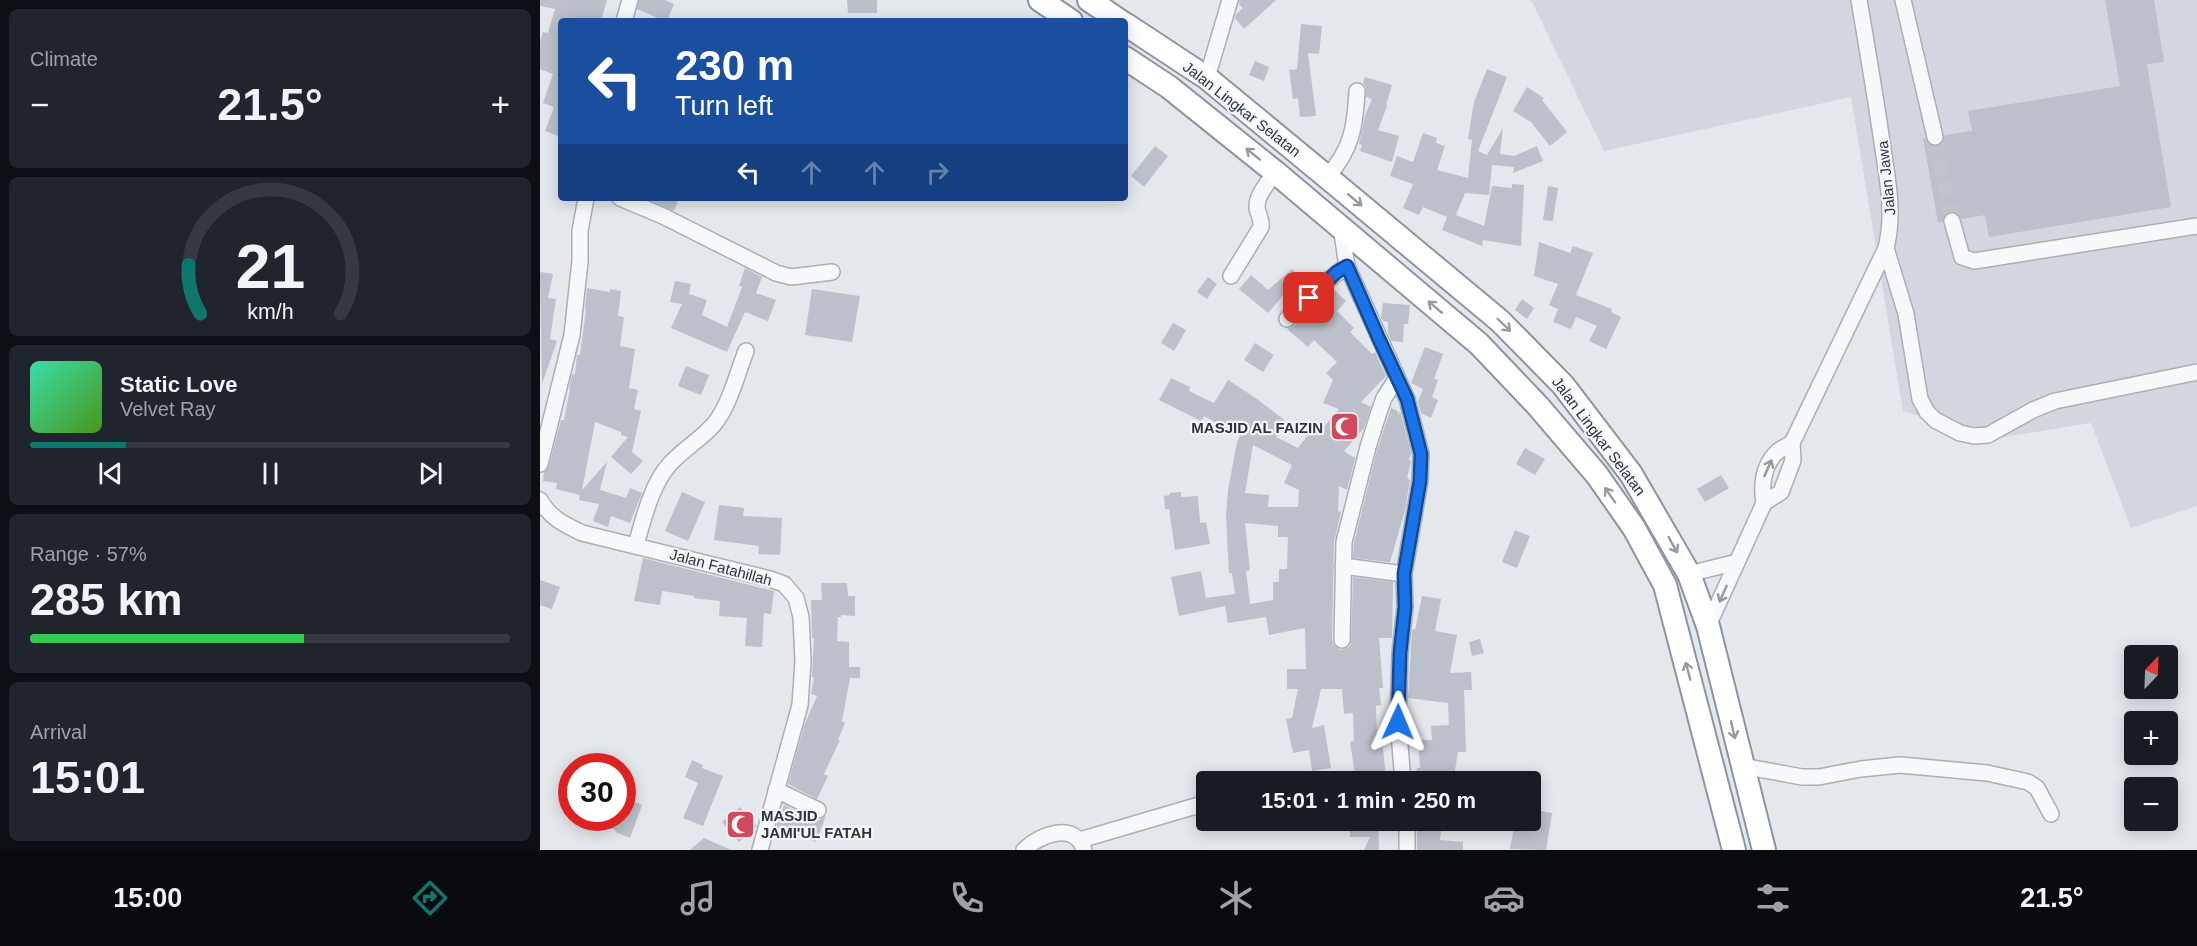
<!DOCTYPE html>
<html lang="en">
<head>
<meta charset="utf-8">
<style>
  body { margin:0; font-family:Arial,sans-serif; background:#20242c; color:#f1f3f6; height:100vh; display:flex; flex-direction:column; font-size:22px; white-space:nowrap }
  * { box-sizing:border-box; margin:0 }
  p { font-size:20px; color:#9ea1a6 }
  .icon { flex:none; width:33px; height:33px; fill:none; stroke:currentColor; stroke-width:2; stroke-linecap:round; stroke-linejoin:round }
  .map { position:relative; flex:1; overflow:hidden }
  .panel { display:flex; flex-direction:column; gap:9px; padding:9px; background:#0d0f14; width:540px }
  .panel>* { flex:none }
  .guide { position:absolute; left:18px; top:18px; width:570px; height:183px; border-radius:6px; box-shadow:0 3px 15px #0003; background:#1a4fa0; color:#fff; overflow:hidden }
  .needle { width:39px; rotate:23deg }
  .tools { position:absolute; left:1584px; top:645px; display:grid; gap:12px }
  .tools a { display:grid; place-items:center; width:54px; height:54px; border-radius:6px; background:#171b24; box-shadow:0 3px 15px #0003; font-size:30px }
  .speed { position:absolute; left:18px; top:753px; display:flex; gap:12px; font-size:30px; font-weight:700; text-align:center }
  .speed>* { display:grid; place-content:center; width:78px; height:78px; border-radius:50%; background:#171b24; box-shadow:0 3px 15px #0003; line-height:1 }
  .speed .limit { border:9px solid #d22; background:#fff; color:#111 }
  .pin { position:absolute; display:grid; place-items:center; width:51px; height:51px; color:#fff; margin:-26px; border-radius:12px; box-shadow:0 3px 9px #0006 }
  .me { position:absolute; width:66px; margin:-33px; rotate:1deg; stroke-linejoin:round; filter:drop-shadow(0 0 4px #0008) }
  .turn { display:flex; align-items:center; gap:21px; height:126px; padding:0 18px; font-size:27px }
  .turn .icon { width:78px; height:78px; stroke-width:2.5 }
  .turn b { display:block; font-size:42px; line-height:51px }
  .lanes { display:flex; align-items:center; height:57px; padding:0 18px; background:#0003; justify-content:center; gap:30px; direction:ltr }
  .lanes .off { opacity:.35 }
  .big { font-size:45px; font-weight:700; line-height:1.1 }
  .panel .card { flex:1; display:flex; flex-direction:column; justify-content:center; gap:9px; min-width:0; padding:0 21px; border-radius:9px; background:#20242c }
  .panel .dial { align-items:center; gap:0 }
  .dial svg { height:156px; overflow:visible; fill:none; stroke:#363941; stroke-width:7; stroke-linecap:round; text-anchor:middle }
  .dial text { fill:#f1f3f6; stroke:none }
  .song { display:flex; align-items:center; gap:18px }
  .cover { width:72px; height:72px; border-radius:9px; background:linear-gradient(135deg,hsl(160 70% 55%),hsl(100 70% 35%)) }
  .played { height:6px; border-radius:3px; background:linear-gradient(90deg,#0f766e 20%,#363941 20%) }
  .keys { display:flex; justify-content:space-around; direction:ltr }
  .heat { display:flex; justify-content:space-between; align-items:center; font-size:33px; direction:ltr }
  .charge { height:9px; border-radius:4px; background:linear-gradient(90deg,#34c759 57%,#363941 0) }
  .trip { position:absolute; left:656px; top:771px; width:345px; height:60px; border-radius:6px; background:#171b24; box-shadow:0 3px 15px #0003; font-weight:700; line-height:60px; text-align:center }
  .menu { display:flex; height:96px; justify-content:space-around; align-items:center; background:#090b0e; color:#9ea1a6 }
  .menu .icon { width:42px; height:42px }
  .menu .selected { color:#0f766e }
  .menu b { font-size:27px; color:#f1f3f6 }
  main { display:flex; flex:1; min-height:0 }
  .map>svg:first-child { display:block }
  .built { fill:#d2d6de }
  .building { fill:#bbc0ca; fill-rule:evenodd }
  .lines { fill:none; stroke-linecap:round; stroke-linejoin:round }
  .minor-tunnel { stroke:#bfc3cb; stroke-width:15; stroke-dasharray:15 8; stroke-linecap:butt }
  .minor-casing { stroke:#a9aeb7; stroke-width:18 }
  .highway-casing { stroke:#8b94a3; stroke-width:26 }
  .minor { stroke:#f7f8fa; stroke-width:15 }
  .highway { stroke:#fff; stroke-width:22 }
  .oneway { stroke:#959aa2 }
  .oneway2 { stroke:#9196a0 }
  .route-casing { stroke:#114b97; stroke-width:15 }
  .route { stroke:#1a73e8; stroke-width:10 }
  .labels { text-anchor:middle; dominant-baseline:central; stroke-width:4.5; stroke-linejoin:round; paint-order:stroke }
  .street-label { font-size:15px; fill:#2b3445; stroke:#f4f6f9 }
  .poi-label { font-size:15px; font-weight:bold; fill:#2b3445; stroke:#f4f6f9; text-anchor:end }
</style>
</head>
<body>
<main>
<section class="panel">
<div class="card"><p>Climate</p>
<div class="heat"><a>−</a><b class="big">21.5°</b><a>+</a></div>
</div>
<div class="card dial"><svg viewBox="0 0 100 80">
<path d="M14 69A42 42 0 1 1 86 69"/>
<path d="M14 69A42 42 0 0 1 8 44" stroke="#0f766e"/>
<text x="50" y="56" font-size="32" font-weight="700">21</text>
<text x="50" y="72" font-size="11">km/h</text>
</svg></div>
<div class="card">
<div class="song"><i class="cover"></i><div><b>Static Love</b><p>Velvet Ray</p></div></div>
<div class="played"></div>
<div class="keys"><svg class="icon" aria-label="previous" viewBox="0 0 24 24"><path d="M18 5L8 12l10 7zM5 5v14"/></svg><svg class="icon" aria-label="pause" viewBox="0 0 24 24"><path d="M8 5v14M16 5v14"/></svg><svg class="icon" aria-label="next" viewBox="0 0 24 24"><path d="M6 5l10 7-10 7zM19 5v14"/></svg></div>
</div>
<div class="card"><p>Range · 57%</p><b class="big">285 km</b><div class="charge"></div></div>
<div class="card"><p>Arrival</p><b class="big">15:01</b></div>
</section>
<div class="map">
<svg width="1657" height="850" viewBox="0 0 1657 850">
  <rect width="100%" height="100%" fill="#e4e7ec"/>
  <polygon class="built" points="989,0 1657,0 1657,506 1591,528 1551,423 1457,438 1363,411 1311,97 1064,151 992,2"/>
  <g class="building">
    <polygon points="0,0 67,0 61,21 21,21 21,137 5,131 14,107 3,103 13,74 0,69 0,41 3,32 8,33 15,9 0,6"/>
    <polygon points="99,0 125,0 134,4 127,21 125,21 97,9"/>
    <polygon points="307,0 337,0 337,13 308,13"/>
    <polygon points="699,0 736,0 704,29 695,18 696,14 703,8 699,4"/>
    <polygon points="1565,0 1614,0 1624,62 1607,64 1631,207 1449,237 1445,215 1422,219 1418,214 1410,212 1405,215 1403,222 1398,223 1383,138 1385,138 1392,146 1397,147 1402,144 1405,135 1432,131 1428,111 1580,86"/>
    <polygon points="761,24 782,26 779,54 768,53 776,116 760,117 758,98 753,99 749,70 757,69"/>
    <polygon points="715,61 729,67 724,81 709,75"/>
    <polygon points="947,69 967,77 938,151 947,155 963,128 960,154 974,156 997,146 1003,161 973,173 974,167 952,165 949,195 925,193 916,215 944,226 952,186 972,188 972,184 984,185 981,246 943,240 942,246 902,230 907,217 883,207 879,215 863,208 873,184 850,176 857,156 873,162 883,133 897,138 896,143 905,146 897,170 928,178 932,140 928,139 934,102"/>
    <polygon points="825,77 852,85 846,105 847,106 838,130 859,136 852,162 820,151 822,145 819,144 825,116 832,99 826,97 826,87 823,83"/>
    <polygon points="987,87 1004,98 1002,100 1027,132 1010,146 991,122 973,111"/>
    <polygon points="615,146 628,156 604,187 591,176"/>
    <polygon points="1008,186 1018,188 1013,221 1003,220"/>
    <polygon points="105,198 139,198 134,211"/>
    <polygon points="999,242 1030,253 1033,246 1053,253 1036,295 1072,309 1071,312 1081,317 1066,349 1049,341 1057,326 1036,317 1031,329 1013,322 1018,309 1009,305 1018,284 994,276"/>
    <polygon points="205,268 222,277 216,293 236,300 228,321 205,312 187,352 131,328 142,304 130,302 135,281 151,284 149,294 167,300 162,315 187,327 202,287 199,286"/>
    <polygon points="752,269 765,285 748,299 744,294 728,313 699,289 711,275 728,290"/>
    <polygon points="0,272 13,274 8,298 16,299 10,339 17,341 2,384"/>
    <polygon points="668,277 677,284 667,299 657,292"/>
    <polygon points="47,288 70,292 70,289 81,291 78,316 84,317 80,346 95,349 89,388 98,390 94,409 101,411 92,452 103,461 91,474 71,457 88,437 81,435 81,432 55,422 42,490 67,462 60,490 86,498 90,488 102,493 90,523 71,516 68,527 53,521 59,504 39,500 40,495 16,489 17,483 3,481 4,472 9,466 21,420 24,420 30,389 29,389 32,374 35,374 37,355 40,355 46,310 45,310"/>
    <polygon points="272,289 320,296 312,342 265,335"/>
    <path d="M793,289L806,301L797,311L814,328L810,332L832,354L835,352L846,376L821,402L831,407L824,428L804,451L815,458L807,490L799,486L798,511L801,512L794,542L792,640L794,645L801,650L807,648L811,645L813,577L853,582L852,638H839L843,688H839L841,705L836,706L837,739H842L846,777L816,780L810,742L814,741L813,713L804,714L802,689H781L772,728L784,725L791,768L772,771L769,750L753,753L746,719L752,718L758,689H747V669H766L765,628L729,635L726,617L688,623L685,606L639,616L631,577L661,571L666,598L695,594L692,573H689L686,516L688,490L697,442L700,436L664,416L661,421L619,400L631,378L650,387L649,391L674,403L688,380L717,399L747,422L736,437L758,448L772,430L778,434L799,409L783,403L793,380L786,373L797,362L774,340L768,347L747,329L754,326L765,315L767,316ZM713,445L752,465L744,483L759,490L758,507H728L729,495L705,493ZM705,523L738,526V537H748L747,569H739V582H733V600L710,604L706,571L710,570Z"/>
    <polygon points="982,299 994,308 987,319 975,310"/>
    <polygon points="843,303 870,305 868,324 864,324 863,342 851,341 848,332 848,322 843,321 841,318"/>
    <polygon points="633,323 646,330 634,351 621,343"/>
    <polygon points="715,343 734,355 723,372 704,360"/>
    <polygon points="885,347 903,354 894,379 898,380 892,397 898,400 891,418 881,413 878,401 883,389 871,383"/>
    <polygon points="146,366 169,375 161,395 138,386"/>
    <polygon points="851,408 858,411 858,415 860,411 871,453 869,460 871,461 867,478 870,480 865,510 850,562 813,558 814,543 837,450"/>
    <polygon points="985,448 1005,459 995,475 976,464"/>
    <polygon points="1181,475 1189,488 1165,502 1157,489"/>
    <polygon points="142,492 165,502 148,541 125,531"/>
    <polygon points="641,492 641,497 658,496 660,523 666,522 670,544 635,550 629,509 625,509 624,496 630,495 630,493"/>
    <polygon points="179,505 204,508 203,516 242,518 240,555 218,554 219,546 174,540"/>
    <polygon points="975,530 990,536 977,568 962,562"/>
    <polygon points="103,558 234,591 231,614 224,613 222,647 205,646 207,618 179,616 180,601 154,598 154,596 122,591 120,605 94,601"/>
    <polygon points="0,580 20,587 12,609 0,605"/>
    <polygon points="281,583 307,583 308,596 315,596 315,616 301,615 301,617 298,617 297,641 309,642 309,667 320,667 320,678 310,678 302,721 305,723 298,740 300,740 284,774 288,776 277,799 248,784 264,726 277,696 271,694 274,677 272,677 274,638 272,638 271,600 282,600"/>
    <polygon points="882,596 901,599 895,631 917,635 910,673 931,672 932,690 924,690 926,752 918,752 913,782 875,782 877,768 880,768 878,740 892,740 891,726 909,725 908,703 868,698 872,629 875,630"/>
    <polygon points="940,639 944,653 932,656 929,642"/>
    <polygon points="152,760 163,765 162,768 183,776 163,826 143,818 158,783 145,777"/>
    <polygon points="82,797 102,805 90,838 75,832 76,830 48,818 82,818"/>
    <polygon points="244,805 274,819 279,820 286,816 276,842 236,827"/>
    <polygon points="200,807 217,826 199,842 182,822"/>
    <polygon points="990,809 1012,813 1006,850 970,849 974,827 978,828 980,820 990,820"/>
    <polygon points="810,820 838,820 839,850 824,850 830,837 810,837"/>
    <polygon points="877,820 902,820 900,840 923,842 923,850 877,850"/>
    <polygon points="164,838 191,850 150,850"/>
  </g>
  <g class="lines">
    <polyline class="minor-tunnel" points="1395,137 1412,221"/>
    <defs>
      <g id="minor">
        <polyline points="1363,0 1395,137"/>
        <polyline points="84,21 90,0"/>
        <polyline points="667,78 690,0"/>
        <path d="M787,177C812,149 815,127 817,91"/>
        <polyline points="80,198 123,216 236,273 251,277 292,272"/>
        <polyline points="1412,221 1422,257 1434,261 1657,226"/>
        <polyline points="801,227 807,266 867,399 881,454 880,481 864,574 865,607 860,653 858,721 863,782"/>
        <polyline points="1346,248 1366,314 1380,399 1387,412 1395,420 1420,433 1434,436 1448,435 1493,410 1515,401 1657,372"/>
        <path d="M691,276L721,227C722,219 718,215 717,208C716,195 729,182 735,172"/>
        <polyline points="747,319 788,280 807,266"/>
        <polyline points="0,464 32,335 40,261 40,231 46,198"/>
        <path d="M0,500C10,518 25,525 42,533L230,579L244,584L256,598L261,617L263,661L260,705L220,850"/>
        <path d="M1224,503L1241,492L1253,460L1252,443L1346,248C1355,213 1347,177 1342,142C1335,94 1327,47 1319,0"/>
        <path d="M96,545C103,520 112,483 130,464C143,449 162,439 175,423C190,404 197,374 206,351"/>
        <polyline points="803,566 864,574"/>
        <polyline points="1149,574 1197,562"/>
        <path d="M1168,626L1224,503C1221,486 1223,466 1236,453C1240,449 1247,446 1252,443"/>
        <polyline points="802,640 804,542 828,447 839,412 844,398 857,378"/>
        <polyline points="1202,766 1262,777 1279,777 1321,769 1360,765 1447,773 1488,782 1497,788 1511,814"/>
        <polyline points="236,790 278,810"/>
        <polyline points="540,840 666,803"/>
        <path d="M484,850C500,834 536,821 544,850"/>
        <polyline points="867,850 867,820"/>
      </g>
      <g id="highway">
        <polyline points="500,0 531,21"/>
        <polyline points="549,0 580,21"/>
        <polyline points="585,24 667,78 787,177 960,321 1023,385 1091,474 1149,574 1168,626 1224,850"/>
        <polyline points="585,58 629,87 735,172 939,344 998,406 1057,475 1094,528 1125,585 1194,850"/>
      </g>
    </defs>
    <use href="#minor" class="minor-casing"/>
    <use href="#highway" class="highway-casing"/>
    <use href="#minor" class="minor"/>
    <use href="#highway" class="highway"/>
  </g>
  <defs><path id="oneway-shaft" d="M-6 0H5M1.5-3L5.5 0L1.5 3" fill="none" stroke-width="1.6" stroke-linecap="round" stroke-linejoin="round" transform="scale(1.5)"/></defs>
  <g class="oneway">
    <use href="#oneway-shaft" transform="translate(713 154) rotate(-141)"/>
    <use href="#oneway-shaft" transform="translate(815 200) rotate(40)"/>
    <use href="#oneway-shaft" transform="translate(895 307) rotate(-140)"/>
    <use href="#oneway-shaft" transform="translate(964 325) rotate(44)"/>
    <use href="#oneway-shaft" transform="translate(1070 495) rotate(-125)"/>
    <use href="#oneway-shaft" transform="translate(1133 545) rotate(61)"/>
    <use href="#oneway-shaft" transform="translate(1148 671) rotate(-105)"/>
    <use href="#oneway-shaft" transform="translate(1193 730) rotate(77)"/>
  </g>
  <g class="oneway2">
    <use href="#oneway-shaft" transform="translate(1228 468) rotate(-66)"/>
    <use href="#oneway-shaft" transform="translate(1183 594) rotate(114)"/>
  </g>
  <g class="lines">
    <defs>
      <polyline id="route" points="769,298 797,272 807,266 839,339 867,399 881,454 880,481 864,574 865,607 860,653 858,722"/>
    </defs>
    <use href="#route" class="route-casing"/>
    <use href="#route" class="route"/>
  </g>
  <defs>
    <symbol id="mosque-square" viewBox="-11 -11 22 22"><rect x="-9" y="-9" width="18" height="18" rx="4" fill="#d1495b" stroke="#f4f6f9"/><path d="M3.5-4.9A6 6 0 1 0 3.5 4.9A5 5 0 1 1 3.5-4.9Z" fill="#fff"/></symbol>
  </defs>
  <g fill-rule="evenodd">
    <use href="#mosque-square" x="788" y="410" width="33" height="33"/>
    <use href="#mosque-square" x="184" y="808" width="33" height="33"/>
  </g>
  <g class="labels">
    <g class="street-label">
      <text transform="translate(702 109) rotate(38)">Jalan Lingkar Selatan</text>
      <text transform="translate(1346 178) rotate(-96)">Jalan Jawa</text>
      <text transform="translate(1059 436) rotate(53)">Jalan Lingkar Selatan</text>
      <text transform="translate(181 567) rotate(15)">Jalan Fatahillah</text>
    </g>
    <g class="poi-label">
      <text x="783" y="427">MASJID AL FAIZIN</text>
      <text x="221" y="815" text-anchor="start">MASJID<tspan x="221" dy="17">JAMI'UL FATAH</tspan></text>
    </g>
  </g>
</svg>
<div class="tools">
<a><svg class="needle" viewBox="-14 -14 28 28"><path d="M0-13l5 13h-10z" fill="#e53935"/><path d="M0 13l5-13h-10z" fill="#9ea1a6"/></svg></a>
<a>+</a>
<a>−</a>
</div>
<div class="speed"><div class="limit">30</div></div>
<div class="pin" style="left:769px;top:298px;background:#d93025"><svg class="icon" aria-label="arrive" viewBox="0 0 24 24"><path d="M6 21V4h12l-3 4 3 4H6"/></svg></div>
<svg class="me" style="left:858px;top:722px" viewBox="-20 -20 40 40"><path d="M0-17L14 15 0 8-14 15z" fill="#1a73e8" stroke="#fff" stroke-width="4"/></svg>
<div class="trip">15:01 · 1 min · 250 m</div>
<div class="guide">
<div class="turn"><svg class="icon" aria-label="left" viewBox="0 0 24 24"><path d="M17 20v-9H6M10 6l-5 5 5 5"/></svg><div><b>230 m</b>Turn left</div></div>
<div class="lanes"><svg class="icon" aria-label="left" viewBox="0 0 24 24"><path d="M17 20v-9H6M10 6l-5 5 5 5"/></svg><svg class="icon off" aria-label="ahead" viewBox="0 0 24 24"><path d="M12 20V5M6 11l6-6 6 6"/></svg><svg class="icon off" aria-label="ahead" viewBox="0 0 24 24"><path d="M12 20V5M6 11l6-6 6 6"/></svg><svg class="icon off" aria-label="right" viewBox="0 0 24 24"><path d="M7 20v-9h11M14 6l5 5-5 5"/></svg></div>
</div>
</div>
</main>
<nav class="menu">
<b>15:00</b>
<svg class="icon selected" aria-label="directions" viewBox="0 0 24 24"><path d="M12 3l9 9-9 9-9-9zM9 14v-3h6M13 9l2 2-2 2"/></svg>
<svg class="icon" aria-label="music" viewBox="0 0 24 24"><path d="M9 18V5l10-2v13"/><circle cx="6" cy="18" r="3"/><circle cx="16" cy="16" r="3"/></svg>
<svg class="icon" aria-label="phone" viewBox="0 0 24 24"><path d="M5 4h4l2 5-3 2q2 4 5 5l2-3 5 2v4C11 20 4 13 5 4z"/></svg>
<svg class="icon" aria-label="climate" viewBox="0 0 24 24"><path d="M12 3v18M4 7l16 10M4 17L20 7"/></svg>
<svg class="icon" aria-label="car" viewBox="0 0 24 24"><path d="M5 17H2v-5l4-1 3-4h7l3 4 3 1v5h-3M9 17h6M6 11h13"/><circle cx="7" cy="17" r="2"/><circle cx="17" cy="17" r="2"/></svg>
<svg class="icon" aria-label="filters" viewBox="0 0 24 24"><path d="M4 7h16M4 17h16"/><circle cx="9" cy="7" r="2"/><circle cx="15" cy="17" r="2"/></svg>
<b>21.5°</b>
</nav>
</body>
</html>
